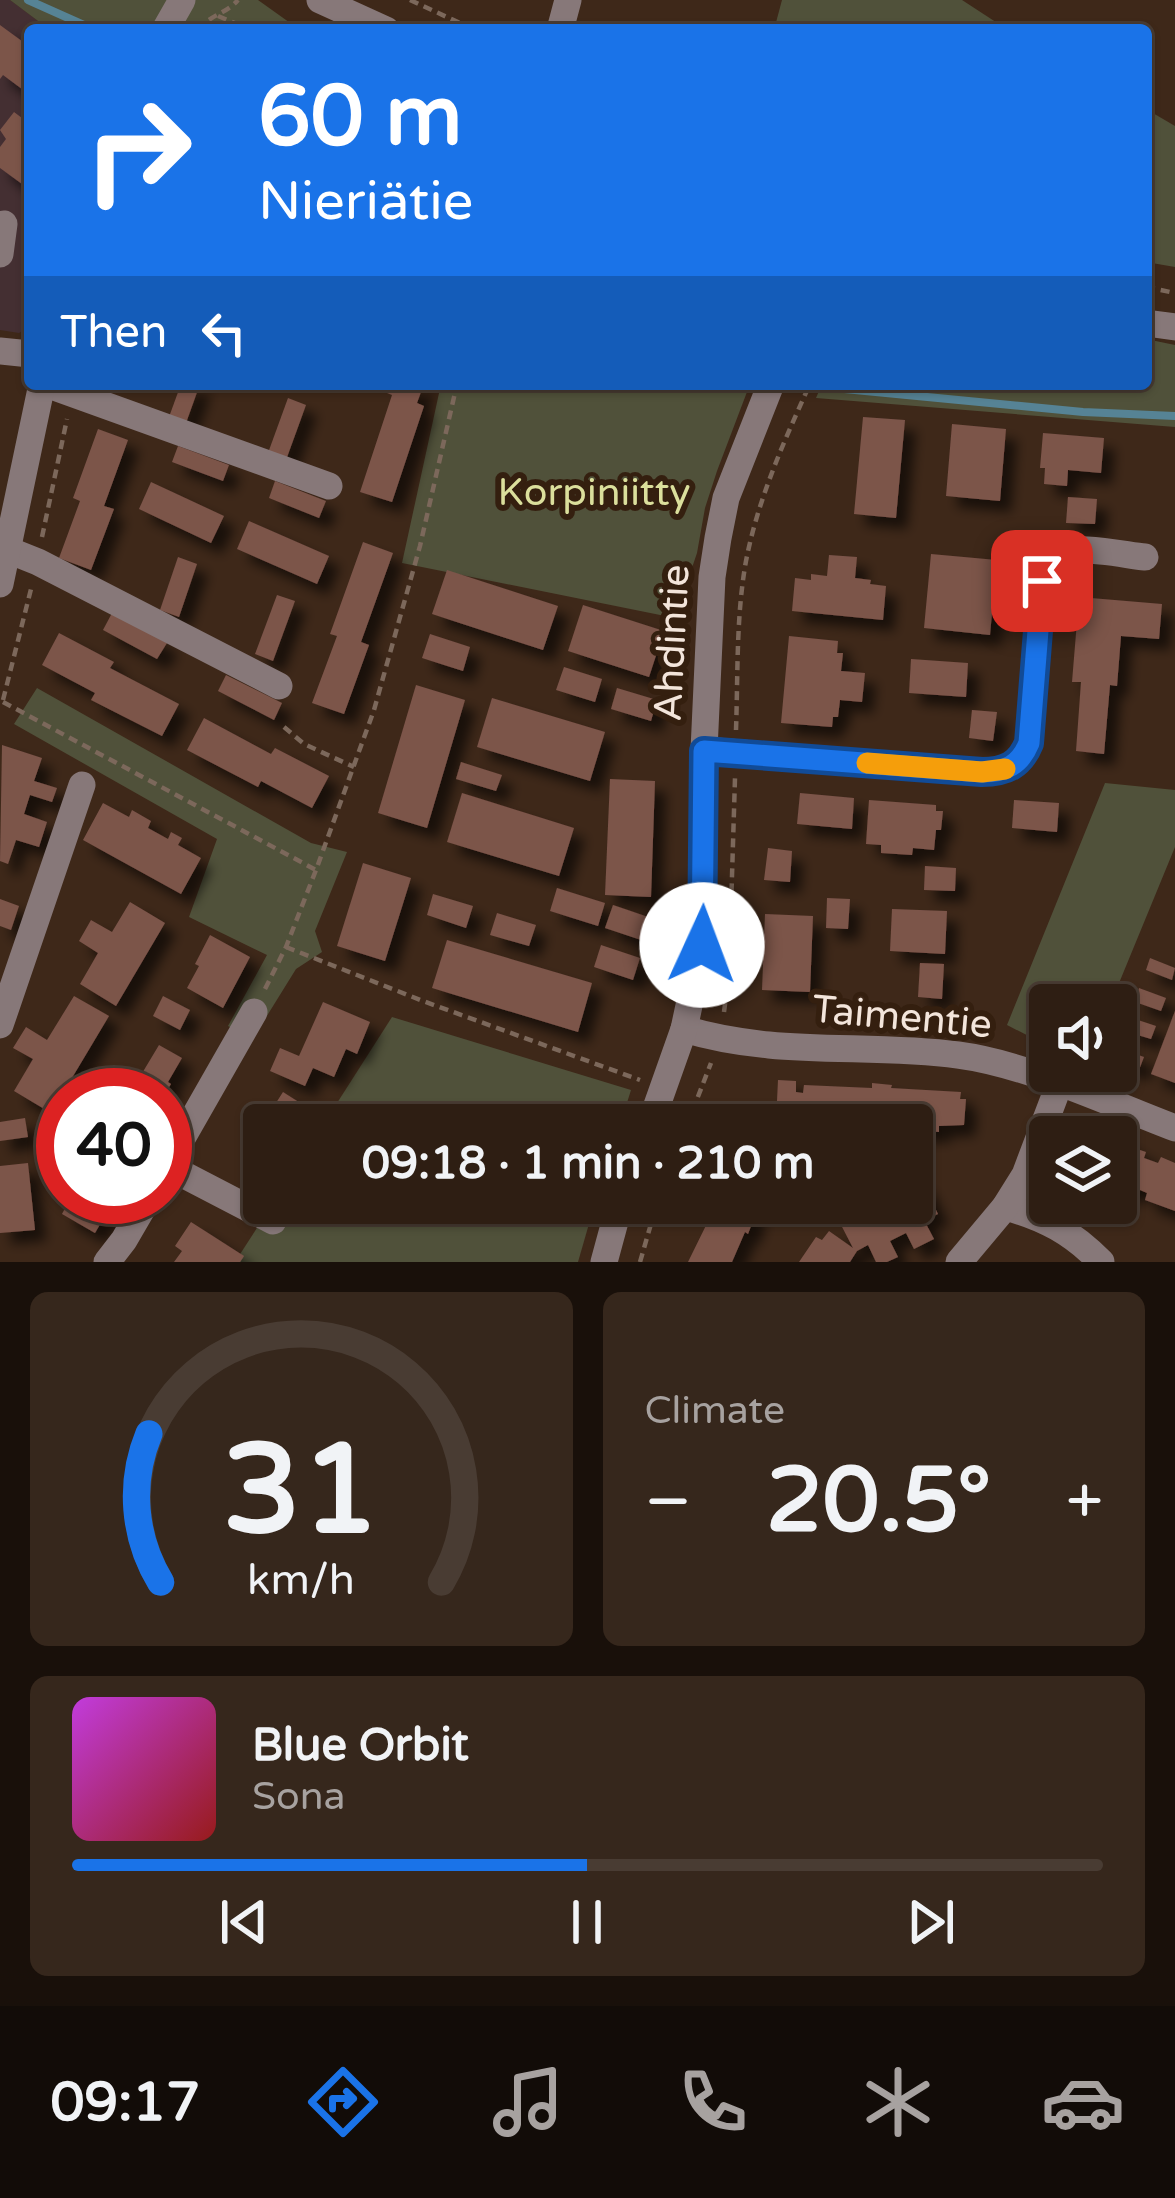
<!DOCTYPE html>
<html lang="en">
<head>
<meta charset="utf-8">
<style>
  body { margin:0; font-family:"Varela Round",sans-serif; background:#36271c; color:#f1f3f6; height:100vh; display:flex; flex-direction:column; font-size:45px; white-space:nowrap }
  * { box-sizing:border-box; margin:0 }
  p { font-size:39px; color:#a7a2a0 }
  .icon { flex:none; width:66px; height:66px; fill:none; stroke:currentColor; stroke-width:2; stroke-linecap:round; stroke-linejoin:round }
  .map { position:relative; height:1262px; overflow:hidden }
  .drawer { display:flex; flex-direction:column; gap:30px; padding:30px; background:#19100a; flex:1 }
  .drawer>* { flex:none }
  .top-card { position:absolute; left:24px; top:24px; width:1128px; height:366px; border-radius:12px; box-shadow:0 3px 9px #0004,0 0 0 3px #493c33; background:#1a73e8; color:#fff; overflow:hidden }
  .fabs { position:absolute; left:1029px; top:984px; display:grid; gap:24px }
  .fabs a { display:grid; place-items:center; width:108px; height:108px; border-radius:12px; background:#2e1e13; box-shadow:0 3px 9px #0004,0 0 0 3px #493c33; font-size:60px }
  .speed { position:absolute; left:36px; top:1068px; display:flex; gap:24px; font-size:60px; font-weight:700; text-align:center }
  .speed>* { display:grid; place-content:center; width:156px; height:156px; border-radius:50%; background:#2e1e13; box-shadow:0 3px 9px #0004,0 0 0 3px #493c33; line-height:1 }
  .speed .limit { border:18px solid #d22; background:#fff; color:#111 }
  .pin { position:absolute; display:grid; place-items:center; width:102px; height:102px; color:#fff; margin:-51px; border-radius:24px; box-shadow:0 6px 18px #0006 }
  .me { position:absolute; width:132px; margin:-66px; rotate:2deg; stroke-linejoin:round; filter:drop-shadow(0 0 9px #0008) }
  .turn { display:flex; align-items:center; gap:42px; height:252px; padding:0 36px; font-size:54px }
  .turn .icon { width:156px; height:156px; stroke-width:2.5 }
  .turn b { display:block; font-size:84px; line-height:102px }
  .then { display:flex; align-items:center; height:114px; padding:0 36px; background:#0003; gap:24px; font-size:45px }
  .big { font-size:90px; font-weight:700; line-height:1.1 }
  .drawer .tile { flex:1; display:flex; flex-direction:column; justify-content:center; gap:18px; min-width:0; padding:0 42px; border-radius:18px; background:#36271c }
  .drawer .dial { align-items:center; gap:0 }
  .dial svg { height:312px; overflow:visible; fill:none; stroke:#493c33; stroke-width:7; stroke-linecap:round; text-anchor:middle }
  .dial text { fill:#f1f3f6; stroke:none }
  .song { display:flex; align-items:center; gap:36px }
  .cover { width:144px; height:144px; border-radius:18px; background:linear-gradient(135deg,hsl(290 70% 55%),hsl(0 70% 35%)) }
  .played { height:12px; border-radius:6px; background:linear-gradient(90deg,#1a73e8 50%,#493c33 50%) }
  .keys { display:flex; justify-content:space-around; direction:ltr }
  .heat { display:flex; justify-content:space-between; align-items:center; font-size:66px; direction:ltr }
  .drawer .tiles { flex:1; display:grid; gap:30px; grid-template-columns:1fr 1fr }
  .tile:last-child { grid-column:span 2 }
  .trip { position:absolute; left:243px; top:1104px; width:690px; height:120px; border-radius:12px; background:#2e1e13; box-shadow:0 3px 9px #0004,0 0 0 3px #493c33; font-weight:700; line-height:120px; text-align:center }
  .dock { display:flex; height:192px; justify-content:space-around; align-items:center; background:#120c08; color:#a7a2a0 }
  .dock .icon { width:84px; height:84px }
  .dock .on { color:#1a73e8 }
  .dock b { font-size:54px; color:#f1f3f6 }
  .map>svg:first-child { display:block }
  .education { fill:#442f32 }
  .green { fill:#50513a }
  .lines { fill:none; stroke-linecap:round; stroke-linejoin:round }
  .stream { stroke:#568395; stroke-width:8 }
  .building { fill:#7c544a; filter:url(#shadow) }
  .path { stroke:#7c685b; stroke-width:4.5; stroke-dasharray:9 6; stroke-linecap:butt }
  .minor { stroke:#877879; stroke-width:27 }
  .route-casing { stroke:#114b97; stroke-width:30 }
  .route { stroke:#1a73e8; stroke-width:21 }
  .slow { stroke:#f59e0b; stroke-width:21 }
  .labels { text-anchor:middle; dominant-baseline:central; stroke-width:12; stroke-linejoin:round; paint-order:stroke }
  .park-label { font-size:39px; fill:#dbdf9c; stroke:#341f0f }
  .street-label { font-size:39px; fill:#f3e5db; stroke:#341f0f }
</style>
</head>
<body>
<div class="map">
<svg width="1175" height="1262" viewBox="0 0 1175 1262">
  <defs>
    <filter id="shadow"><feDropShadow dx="11" dy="11" stdDeviation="6" flood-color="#0009"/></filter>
  </defs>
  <rect width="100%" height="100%" fill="#3e2819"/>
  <polygon class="education" points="0,0 10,0 50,30 30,30 30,326 19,333 0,330"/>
  <g class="green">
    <polygon points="10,0 258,0 300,30 50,30"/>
    <polygon points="782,0 962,0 1008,30 774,30"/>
    <polygon points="1146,109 1175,126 1175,267 1146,262"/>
    <polygon points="1146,339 1175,345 1175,427 816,398 822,384 1146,384"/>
    <polygon points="441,384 750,384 717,471 705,508 697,553 675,618 402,563"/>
    <polygon points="37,688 311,843 347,852 315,931 322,952 296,969 252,1040 228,1026 267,955 189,917 217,839 14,724"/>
    <polygon points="1105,783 1175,790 1175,847 1110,1005 1050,1005 1050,1047 1007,1025"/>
    <polygon points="392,1017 631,1090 620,1125 323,1125"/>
    <polygon points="273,1203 595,1203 578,1262 235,1262"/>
  </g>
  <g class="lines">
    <g class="stream">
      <polyline points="28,0 95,30"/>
      <polyline points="834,388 1083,412 1175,416"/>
    </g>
  </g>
  <g class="building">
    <polygon points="0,25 30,47 30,95 3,75 0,79"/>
    <polygon points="30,108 30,174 22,184 0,168 0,147 6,139 0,130 14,112 22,118"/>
    <polygon points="181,384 200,384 186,423 169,417"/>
    <polygon points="390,384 424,384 417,403 424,406 392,502 360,492 392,395 387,393"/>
    <polygon points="288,398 306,405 286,460 268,453"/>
    <polygon points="863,417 905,420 896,518 854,514"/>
    <polygon points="952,424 1006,429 1000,501 946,496"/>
    <polygon points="98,429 128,440 104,506 114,509 91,570 59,558 80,501 73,498"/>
    <polygon points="1043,433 1104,438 1101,473 1068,470 1067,486 1044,484 1045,468 1040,468"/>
    <polygon points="178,446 229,465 223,481 172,462"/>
    <polygon points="275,481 326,501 319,518 269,498"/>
    <polygon points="151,482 224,516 211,543 139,509"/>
    <polygon points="1068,497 1097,499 1095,524 1066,523"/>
    <polygon points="249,521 329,556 317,584 237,549"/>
    <polygon points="363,542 393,553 361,642 369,645 344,714 312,703 337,636 330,634"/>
    <polygon points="931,554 997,560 990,635 924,628"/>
    <polygon points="829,555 857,557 855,578 871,580 870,584 886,586 883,620 792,611 795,578 811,580 811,574 827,576"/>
    <polygon points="178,557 197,564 179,617 160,610"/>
    <polygon points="447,570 558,606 543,650 432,614"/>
    <polygon points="277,595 295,601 273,661 255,654"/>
    <polygon points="1079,597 1162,604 1159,639 1121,636 1117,686 1110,685 1104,754 1076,751 1081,682 1072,682"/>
    <polygon points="583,605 664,631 649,677 568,651"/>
    <polygon points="112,613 167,643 157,659 103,630"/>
    <polygon points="59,633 114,662 110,668 179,704 162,736 91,700 95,693 42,665"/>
    <polygon points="430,634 470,647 463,671 422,658"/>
    <polygon points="789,636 838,641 837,653 843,653 841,671 865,673 862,702 840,700 838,717 833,717 832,727 781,723"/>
    <polygon points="911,659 968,663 966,697 909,693"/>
    <polygon points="564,667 602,679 595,702 556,690"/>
    <polygon points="226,675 282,703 274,720 218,691"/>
    <polygon points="416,685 465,700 427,828 378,813"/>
    <polygon points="617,688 657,700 651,721 611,709"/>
    <polygon points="492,698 605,732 590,781 477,747"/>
    <polygon points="972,710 997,712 993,741 969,738"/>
    <polygon points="204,718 271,754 275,748 329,776 312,808 261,781 258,787 187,750"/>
    <polygon points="2,745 42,758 34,781 57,788 52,802 30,795 24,814 47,822 39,847 16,840 8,864 0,861"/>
    <polygon points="461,762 502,775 496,791 456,779"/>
    <polygon points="610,779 655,781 651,897 605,895"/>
    <polygon points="462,793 574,828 559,876 447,842"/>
    <polygon points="800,793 854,798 852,829 797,824"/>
    <polygon points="869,800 936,805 936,811 943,811 941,830 936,830 934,850 913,848 912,855 881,853 881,845 866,844"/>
    <polygon points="1014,800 1059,803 1057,832 1012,828"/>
    <polygon points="103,803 129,817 132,810 151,821 148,828 168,839 171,832 182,838 178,845 201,858 181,894 83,840"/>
    <polygon points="768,848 792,851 790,882 764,880"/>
    <polygon points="363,863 411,878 385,961 337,946"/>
    <polygon points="925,866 956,868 955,891 924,890"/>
    <polygon points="557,888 605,903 598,926 550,911"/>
    <polygon points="433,894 473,906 466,928 427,915"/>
    <polygon points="827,898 850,899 848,929 826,928"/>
    <polygon points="0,899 19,906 11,930 0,926"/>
    <polygon points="130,902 165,923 116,1006 80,984 98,953 79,941 91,920 112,932"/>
    <polygon points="613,905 660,921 653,944 605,928"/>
    <polygon points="892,909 947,911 945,954 890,951"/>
    <polygon points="497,913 536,925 529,946 490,935"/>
    <polygon points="765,914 813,916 810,992 762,990"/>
    <polygon points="210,935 250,957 223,1008 187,988 199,966 195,964"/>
    <polygon points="447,940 592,983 578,1032 432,988"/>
    <polygon points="601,945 640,958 633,980 594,967"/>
    <polygon points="1150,958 1175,968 1172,980 1146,970"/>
    <polygon points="920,963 944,964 942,999 918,997"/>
    <polygon points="1139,988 1166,998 1161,1011 1135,1002"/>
    <polygon points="74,996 109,1016 51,1113 14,1091 33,1059 13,1048 26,1027 47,1040"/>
    <polygon points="163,996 190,1010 180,1030 153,1016"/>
    <polygon points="323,1002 370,1022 357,1054 346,1049 334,1077 313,1068 305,1086 270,1071 280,1048 299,1056"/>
    <polygon points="1175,1011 1175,1083 1151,1074"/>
    <polygon points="1129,1017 1156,1026 1151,1039 1124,1031"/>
    <polygon points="159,1045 182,1058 168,1082 171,1084 164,1095 116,1095 131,1069 141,1075"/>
    <polygon points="1116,1047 1144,1057 1139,1070 1116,1061"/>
    <polygon points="778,1080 796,1081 796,1092 803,1093 804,1085 872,1088 872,1083 892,1085 891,1088 961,1092 960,1099 966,1099 964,1125 939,1126 939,1132 912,1130 912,1125 821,1125 821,1122 802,1121 802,1116 796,1116 795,1123 776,1122"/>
    <polygon points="283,1092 305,1106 293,1125 264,1125 264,1174 240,1159 251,1142 246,1139 260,1117 265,1120"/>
    <polygon points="25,1118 28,1137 0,1141 0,1122"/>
    <polygon points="1122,1140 1133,1144 1131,1147 1146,1152 1144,1158 1158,1163 1161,1157 1175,1163 1175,1211 1145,1200 1147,1193 1133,1187 1130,1194 1116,1188 1116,1143 1121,1144"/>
    <polygon points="28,1163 35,1230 0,1233 0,1166"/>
    <polygon points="922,1181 938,1214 924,1220 934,1239 914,1249 906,1233 890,1241 898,1257 887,1262 876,1262 868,1245 857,1251 850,1262 799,1262 816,1237 822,1240 829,1231 853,1248 840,1223 851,1217 847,1209 859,1203 912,1203 912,1186"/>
    <polygon points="71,1197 116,1197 95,1233 62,1214"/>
    <polygon points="717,1203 755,1203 751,1215 755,1216 748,1234 745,1232 732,1262 688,1262"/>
    <polygon points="191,1222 244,1256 240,1262 174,1262 182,1251 175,1246"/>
  </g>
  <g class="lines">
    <g class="path">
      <polyline points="410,0 475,30"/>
      <polyline points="218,16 251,30"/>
      <path d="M198,30C211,14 226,14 238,0"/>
      <polyline points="1146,287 1175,293"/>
      <polyline points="42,537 67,419"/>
      <polyline points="3,700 31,589"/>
      <polyline points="3,702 316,870"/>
      <polyline points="284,727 304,744 354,767"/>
      <path d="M736,730C738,674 736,616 746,561C758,499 784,441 810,384"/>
      <polyline points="286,947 423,1001 640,1080"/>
      <polyline points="265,989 286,947 316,870 374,710 420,546 457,384"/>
      <polyline points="724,1012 729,974 735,778"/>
      <polyline points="687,1125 711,1063"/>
      <polyline points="640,1262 657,1203"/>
    </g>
    <g class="minor">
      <polyline points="320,0 386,30"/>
      <polyline points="165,30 182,0"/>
      <polyline points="560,30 568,0"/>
      <polyline points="0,254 4,224"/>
      <polyline points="1146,323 1175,327"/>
      <polyline points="0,351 30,354"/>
      <polyline points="46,384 329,486"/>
      <polyline points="8,550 38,562 279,686"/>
      <polyline points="0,584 42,384"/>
      <path d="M704,750L982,772C1006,772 1020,765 1029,743L1042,581C1045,572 1048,561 1056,555C1073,543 1124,555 1145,557"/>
      <polyline points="0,1025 82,785"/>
      <path d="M684,1029C777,1057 864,1043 958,1055C1027,1064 1109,1103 1175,1128"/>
      <polyline points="650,1125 684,1029 702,945 704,750 712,577 718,538 726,498 771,384"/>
      <polyline points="167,1166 273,1221"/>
      <polyline points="165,1168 254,1012"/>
      <path d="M1005,1207C1044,1217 1073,1233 1101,1262"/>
      <polyline points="107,1262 124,1240 149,1197"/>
      <polyline points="604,1262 620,1203"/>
      <polyline points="959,1262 1005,1207 1025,1175 1059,1085"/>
    </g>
  </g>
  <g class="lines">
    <defs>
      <path id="route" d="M702,945L704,751L982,772C1006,772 1020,765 1029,743L1042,581"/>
    </defs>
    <use href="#route" class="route-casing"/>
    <use href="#route" class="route"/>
    <polyline class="slow" points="867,763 982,772 1005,769"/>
  </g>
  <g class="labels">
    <g class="park-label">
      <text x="594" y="492">Korpiniitty</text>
    </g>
    <g class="street-label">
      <text transform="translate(672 643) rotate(-87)">Ahdintie</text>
      <text transform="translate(902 1017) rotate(5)">Taimentie</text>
    </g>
  </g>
</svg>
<div class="fabs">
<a><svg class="icon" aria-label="sound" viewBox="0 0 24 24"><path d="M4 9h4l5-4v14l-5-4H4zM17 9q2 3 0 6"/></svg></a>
<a><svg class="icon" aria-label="layers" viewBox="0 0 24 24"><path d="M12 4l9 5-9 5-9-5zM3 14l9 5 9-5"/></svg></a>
</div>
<div class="speed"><div class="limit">40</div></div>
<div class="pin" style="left:1042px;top:581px;background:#d93025"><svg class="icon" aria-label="arrive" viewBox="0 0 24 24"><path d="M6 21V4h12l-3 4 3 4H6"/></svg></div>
<svg class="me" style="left:702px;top:945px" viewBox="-20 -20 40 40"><circle r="19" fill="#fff"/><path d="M0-13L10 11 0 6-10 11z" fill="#1a73e8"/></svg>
<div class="trip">09:18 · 1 min · 210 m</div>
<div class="top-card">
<div class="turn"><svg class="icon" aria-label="right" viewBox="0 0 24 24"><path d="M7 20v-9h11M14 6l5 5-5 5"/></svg><div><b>60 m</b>Nieriätie</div></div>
<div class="then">Then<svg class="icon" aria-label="left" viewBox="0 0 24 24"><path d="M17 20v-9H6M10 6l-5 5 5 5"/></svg></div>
</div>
</div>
<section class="drawer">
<div class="tiles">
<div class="tile dial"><svg viewBox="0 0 100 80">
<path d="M14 69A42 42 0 1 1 86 69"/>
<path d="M14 69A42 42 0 0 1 11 31" stroke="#1a73e8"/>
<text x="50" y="56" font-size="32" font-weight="700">31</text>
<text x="50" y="72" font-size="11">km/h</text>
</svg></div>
<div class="tile"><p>Climate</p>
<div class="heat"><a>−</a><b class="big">20.5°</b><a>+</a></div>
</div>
<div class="tile">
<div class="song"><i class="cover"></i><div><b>Blue Orbit</b><p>Sona</p></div></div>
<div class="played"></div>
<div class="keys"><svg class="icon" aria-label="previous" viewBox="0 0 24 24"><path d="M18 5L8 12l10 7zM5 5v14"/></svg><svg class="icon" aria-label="pause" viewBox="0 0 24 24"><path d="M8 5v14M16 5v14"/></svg><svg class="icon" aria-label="next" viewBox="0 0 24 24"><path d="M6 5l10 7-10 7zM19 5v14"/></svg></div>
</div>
</div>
</section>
<nav class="dock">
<b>09:17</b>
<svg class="icon on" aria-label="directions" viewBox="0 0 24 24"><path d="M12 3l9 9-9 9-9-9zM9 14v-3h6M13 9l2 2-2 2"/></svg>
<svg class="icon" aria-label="music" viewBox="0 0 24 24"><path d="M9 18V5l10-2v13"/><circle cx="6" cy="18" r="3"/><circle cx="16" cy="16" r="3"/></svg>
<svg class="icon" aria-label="phone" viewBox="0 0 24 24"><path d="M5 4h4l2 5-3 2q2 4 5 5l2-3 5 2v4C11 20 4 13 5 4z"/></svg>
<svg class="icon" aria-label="climate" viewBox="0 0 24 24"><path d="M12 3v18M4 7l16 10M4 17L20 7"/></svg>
<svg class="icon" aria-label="car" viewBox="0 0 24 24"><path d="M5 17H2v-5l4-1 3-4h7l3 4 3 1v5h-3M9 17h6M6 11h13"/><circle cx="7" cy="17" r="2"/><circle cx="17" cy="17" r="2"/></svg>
</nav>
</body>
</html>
